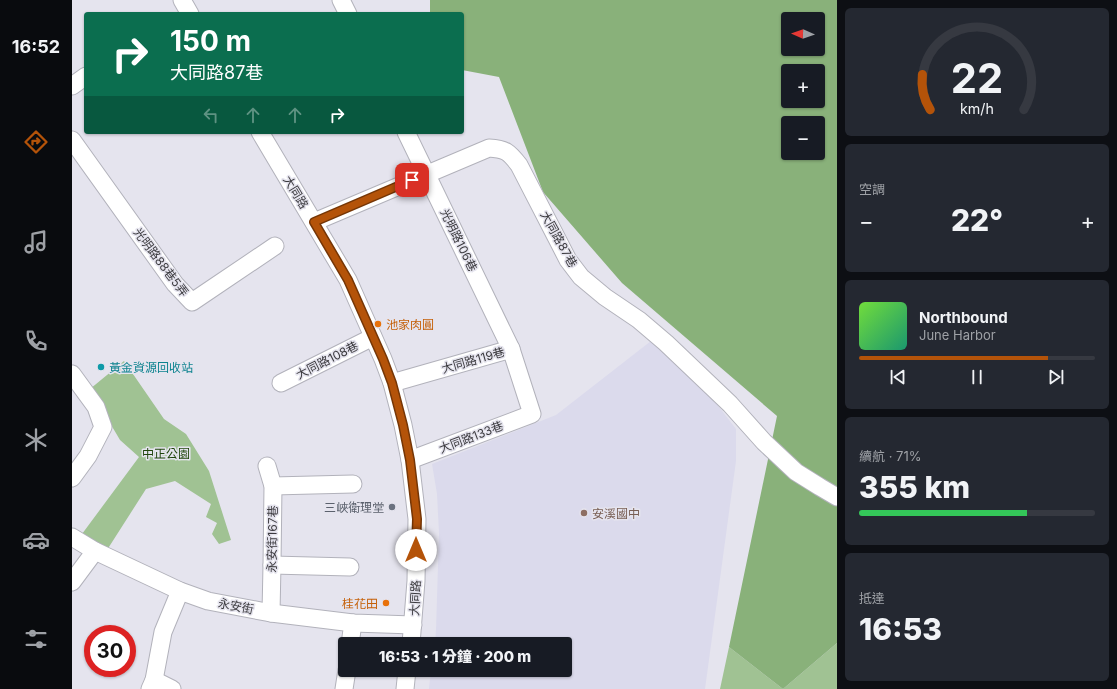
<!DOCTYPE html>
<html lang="zh-TW">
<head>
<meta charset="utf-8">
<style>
  body { margin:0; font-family:Inter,"Noto Sans TC",sans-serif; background:#242831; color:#f1f3f6; height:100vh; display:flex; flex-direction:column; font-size:15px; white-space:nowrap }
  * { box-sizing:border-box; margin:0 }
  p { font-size:13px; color:#9ea1a6 }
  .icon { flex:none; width:22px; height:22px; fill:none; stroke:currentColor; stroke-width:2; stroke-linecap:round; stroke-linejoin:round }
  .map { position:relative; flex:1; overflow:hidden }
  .details { display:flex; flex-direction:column; gap:8px; padding:8px; background:#0d0f14; width:280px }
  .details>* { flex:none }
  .banner { position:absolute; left:12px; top:12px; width:380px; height:122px; border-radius:4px; box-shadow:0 1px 3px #0004; background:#0b6e4f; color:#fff; overflow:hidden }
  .needle { width:26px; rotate:272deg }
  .fabs { position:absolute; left:709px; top:12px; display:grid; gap:8px }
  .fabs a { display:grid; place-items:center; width:44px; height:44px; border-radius:4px; background:#171b24; box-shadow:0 1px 3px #0004; font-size:20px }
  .speed { position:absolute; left:12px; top:625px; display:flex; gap:8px; font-size:20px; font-weight:700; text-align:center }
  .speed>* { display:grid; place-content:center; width:52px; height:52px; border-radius:50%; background:#171b24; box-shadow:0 1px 3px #0004; line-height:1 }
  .speed .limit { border:6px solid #d22; background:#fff; color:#111 }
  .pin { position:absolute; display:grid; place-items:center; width:34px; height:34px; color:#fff; margin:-17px; border-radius:8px; box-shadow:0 2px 6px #0006 }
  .me { position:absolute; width:44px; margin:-22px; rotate:0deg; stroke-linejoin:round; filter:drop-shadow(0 0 3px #0008) }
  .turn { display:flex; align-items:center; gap:14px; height:84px; padding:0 20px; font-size:18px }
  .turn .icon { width:52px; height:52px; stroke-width:2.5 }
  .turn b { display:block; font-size:28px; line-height:34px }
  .lanes { display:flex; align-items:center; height:38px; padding:0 20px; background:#0003; justify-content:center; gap:20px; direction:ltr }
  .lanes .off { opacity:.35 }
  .big { font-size:30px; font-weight:800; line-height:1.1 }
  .details .tile { flex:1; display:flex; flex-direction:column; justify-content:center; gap:6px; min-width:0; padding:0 14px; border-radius:6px; background:#242831 }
  .details .dial { align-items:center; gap:0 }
  .dial svg { height:104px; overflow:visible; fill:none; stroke:#363941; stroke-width:7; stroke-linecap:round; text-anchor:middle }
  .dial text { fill:#f1f3f6; stroke:none }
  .song { display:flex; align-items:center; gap:12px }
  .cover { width:48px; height:48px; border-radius:6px; background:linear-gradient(135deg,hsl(100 70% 55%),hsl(160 70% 35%)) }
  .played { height:4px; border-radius:2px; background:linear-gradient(90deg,#b45309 80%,#363941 80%) }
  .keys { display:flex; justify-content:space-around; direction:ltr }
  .heat { display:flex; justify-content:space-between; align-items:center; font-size:22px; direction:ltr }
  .charge { height:6px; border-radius:3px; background:linear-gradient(90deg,#34c759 71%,#363941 0) }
  .trip { position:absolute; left:266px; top:637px; width:234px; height:40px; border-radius:4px; background:#171b24; box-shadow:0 1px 3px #0004; font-weight:800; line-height:40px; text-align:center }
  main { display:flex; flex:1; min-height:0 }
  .dock { display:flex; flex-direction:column; width:72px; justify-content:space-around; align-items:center; background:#090b0e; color:#9ea1a6 }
  .dock .icon { width:28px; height:28px }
  .dock .on { color:#b45309 }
  .dock b { font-size:18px; color:#f1f3f6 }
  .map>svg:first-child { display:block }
  .built { fill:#dbdaec }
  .green { fill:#a0c293 }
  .forest { fill:#89b17a; fill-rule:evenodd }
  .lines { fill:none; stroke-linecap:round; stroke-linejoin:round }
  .minor-casing { stroke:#b2b2bb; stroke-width:19 }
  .minor { stroke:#fff; stroke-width:17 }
  .route-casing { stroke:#753606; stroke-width:10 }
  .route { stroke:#b45309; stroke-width:7 }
  .food-dot { fill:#e8710a; stroke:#e5e4ee; stroke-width:1.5 }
  .culture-dot { fill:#0f9aa8; stroke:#e5e4ee; stroke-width:1.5 }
  .worship-dot { fill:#6b7280; stroke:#e5e4ee; stroke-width:1.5 }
  .education-dot { fill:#8d6e63; stroke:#e5e4ee; stroke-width:1.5 }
  .labels { text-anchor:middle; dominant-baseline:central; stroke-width:3; stroke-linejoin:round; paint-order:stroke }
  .street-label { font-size:12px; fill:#3c3b3f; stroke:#e5e4ee }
  .food-label { font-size:12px; fill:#c56008; stroke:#e5e4ee; text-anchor:start }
  .culture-label { font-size:12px; fill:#0d838f; stroke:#e5e4ee; text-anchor:start }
  .park-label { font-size:12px; fill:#1f450b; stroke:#e5e4ee }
  .worship-label { font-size:12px; fill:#5b616d; stroke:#e5e4ee; text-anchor:end }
  .education-label { font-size:12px; fill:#785e54; stroke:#e5e4ee; text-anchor:start }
</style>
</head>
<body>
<main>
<nav class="dock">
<b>16:52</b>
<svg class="icon on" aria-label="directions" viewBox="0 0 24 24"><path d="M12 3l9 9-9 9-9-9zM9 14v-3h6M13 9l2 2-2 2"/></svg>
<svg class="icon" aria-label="music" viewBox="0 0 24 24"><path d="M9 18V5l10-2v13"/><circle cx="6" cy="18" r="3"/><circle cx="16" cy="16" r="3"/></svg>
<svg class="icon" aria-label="phone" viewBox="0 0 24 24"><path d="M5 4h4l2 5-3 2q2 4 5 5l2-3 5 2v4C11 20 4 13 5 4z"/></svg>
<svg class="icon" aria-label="climate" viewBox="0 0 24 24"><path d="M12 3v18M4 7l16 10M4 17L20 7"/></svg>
<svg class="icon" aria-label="car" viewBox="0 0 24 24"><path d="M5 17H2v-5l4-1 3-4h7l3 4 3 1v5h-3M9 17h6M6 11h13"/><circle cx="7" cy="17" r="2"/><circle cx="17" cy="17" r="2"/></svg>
<svg class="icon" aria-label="filters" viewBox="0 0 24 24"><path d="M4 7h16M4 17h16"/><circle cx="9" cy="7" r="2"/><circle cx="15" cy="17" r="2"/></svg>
</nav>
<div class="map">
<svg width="765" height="689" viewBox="0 0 765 689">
  <rect width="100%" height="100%" fill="#e5e4ee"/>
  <polygon class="built" points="579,341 603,363 627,381 664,429 664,461 633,689 357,689 359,670 493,670 493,644 363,644 364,630 367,533 365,494 360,464 484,415"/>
  <g class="green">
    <polygon points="52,361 92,419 114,434 137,471 159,540 147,544 140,534 145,523 134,517 139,504 103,481 74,489 35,550 10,534 67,457 48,440 18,389"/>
    <polygon points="765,643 765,689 711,689"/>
    <polygon points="657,647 711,689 648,689"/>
  </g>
  <path class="forest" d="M358,0H765V643L711,689L657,647L705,416L550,283L471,192L427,77L390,70V14H358ZM716,19H746V49H716ZM716,71H746V101H716ZM716,123H746V153H716Z"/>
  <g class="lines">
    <defs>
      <g id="minor">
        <polyline points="110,0 118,14"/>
        <polyline points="269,0 276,14"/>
        <polyline points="0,86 14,76"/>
        <polyline points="188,132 276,280 311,359 320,383 331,425 338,460 345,519 344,581 339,644"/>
        <polyline points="334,132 439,349"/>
        <polyline points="0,140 103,284 120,302 203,246"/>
        <path d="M242,222L417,148C434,149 437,152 447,165L496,260L509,277L533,297L567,320L594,343L658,404L692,442L724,472L748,487L765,497"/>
        <polyline points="0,374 24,407 31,427 16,456 0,478"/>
        <polyline points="209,383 301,337"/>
        <polyline points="320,383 439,349 460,414 338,460"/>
        <polyline points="195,466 201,486 200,565 199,613"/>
        <polyline points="201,486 281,484"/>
        <polyline points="0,537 23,551 108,591 136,601 199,613 281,623 341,625"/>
        <polyline points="200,565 278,567"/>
        <polyline points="0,582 23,551"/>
        <polyline points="278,644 281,623"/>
        <polyline points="82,680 100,689"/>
        <polyline points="78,689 82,680 91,632 108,591"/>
        <polyline points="272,689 275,670"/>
        <polyline points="333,689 335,670"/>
      </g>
    </defs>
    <use href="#minor" class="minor-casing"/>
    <use href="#minor" class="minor"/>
  </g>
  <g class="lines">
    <defs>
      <polyline id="route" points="340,180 242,222 276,280 311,359 320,383 331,425 338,460 345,519 344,550"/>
    </defs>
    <use href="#route" class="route-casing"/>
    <use href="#route" class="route"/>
  </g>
  <g class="food-dot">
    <circle cx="306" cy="324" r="4"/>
    <circle cx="314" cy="603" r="4"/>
  </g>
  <circle class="culture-dot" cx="29" cy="367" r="4"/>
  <circle class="worship-dot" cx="320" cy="507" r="4"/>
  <circle class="education-dot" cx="512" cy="513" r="4"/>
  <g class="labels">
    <g class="street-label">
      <text transform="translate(224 192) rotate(59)">大同路</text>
      <text transform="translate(487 239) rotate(61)">大同路87巷</text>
      <text transform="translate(387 240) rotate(64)">光明路106巷</text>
      <text transform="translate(89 262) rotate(53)">光明路88巷5弄</text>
      <text transform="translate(255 360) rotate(-27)">大同路108巷</text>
      <text transform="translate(401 360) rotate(-16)">大同路119巷</text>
      <text transform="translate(399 437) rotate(-21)">大同路133巷</text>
      <text transform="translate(200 539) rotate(-89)">永安街167巷</text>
      <text transform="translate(343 598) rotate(-87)">大同路</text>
      <text transform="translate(164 606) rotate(11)">永安街</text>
    </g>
    <g class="food-label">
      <text x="314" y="324">池家肉圓</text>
      <text x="306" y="603" text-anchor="end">桂花田</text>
    </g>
    <g class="culture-label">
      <text x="37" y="367">黃金資源回收站</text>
    </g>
    <g class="park-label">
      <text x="94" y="453">中正公園</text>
    </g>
    <g class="worship-label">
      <text x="312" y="507">三峽衛理堂</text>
    </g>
    <g class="education-label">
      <text x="520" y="513">安溪國中</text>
    </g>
  </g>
</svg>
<div class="fabs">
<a><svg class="needle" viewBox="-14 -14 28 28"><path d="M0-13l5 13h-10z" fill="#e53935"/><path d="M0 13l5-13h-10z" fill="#9ea1a6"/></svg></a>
<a>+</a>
<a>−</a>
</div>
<div class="speed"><div class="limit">30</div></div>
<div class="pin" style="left:340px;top:180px;background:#d93025"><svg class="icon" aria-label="arrive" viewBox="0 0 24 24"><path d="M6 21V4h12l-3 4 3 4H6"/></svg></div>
<svg class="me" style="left:344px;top:550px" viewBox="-20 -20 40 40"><circle r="19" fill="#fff"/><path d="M0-13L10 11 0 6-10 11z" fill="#b45309"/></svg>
<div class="trip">16:53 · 1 分鐘 · 200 m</div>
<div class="banner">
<div class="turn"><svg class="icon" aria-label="right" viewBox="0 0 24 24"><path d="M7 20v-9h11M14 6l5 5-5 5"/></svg><div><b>150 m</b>大同路87巷</div></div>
<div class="lanes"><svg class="icon off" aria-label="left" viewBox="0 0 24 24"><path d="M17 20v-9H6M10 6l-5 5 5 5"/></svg><svg class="icon off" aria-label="ahead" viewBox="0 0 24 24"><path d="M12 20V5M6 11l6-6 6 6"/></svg><svg class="icon off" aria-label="ahead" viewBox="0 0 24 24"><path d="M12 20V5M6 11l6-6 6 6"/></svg><svg class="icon" aria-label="right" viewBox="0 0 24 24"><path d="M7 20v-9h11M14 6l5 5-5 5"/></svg></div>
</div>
</div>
<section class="details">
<div class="tile dial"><svg viewBox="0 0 100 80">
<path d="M14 69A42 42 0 1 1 86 69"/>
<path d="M14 69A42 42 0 0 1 8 42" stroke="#b45309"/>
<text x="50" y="56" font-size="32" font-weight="700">22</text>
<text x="50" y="72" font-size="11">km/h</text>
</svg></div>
<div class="tile"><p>空調</p>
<div class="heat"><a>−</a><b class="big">22°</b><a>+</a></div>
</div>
<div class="tile">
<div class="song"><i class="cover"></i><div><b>Northbound</b><p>June Harbor</p></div></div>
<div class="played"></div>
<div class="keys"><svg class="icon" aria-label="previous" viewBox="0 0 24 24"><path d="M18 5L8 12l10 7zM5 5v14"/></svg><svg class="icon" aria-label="pause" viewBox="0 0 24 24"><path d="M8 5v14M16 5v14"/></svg><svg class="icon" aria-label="next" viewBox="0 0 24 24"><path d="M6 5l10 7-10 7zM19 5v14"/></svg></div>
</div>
<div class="tile"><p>續航 · 71%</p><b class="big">355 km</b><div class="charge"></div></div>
<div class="tile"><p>抵達</p><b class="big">16:53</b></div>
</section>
</main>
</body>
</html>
